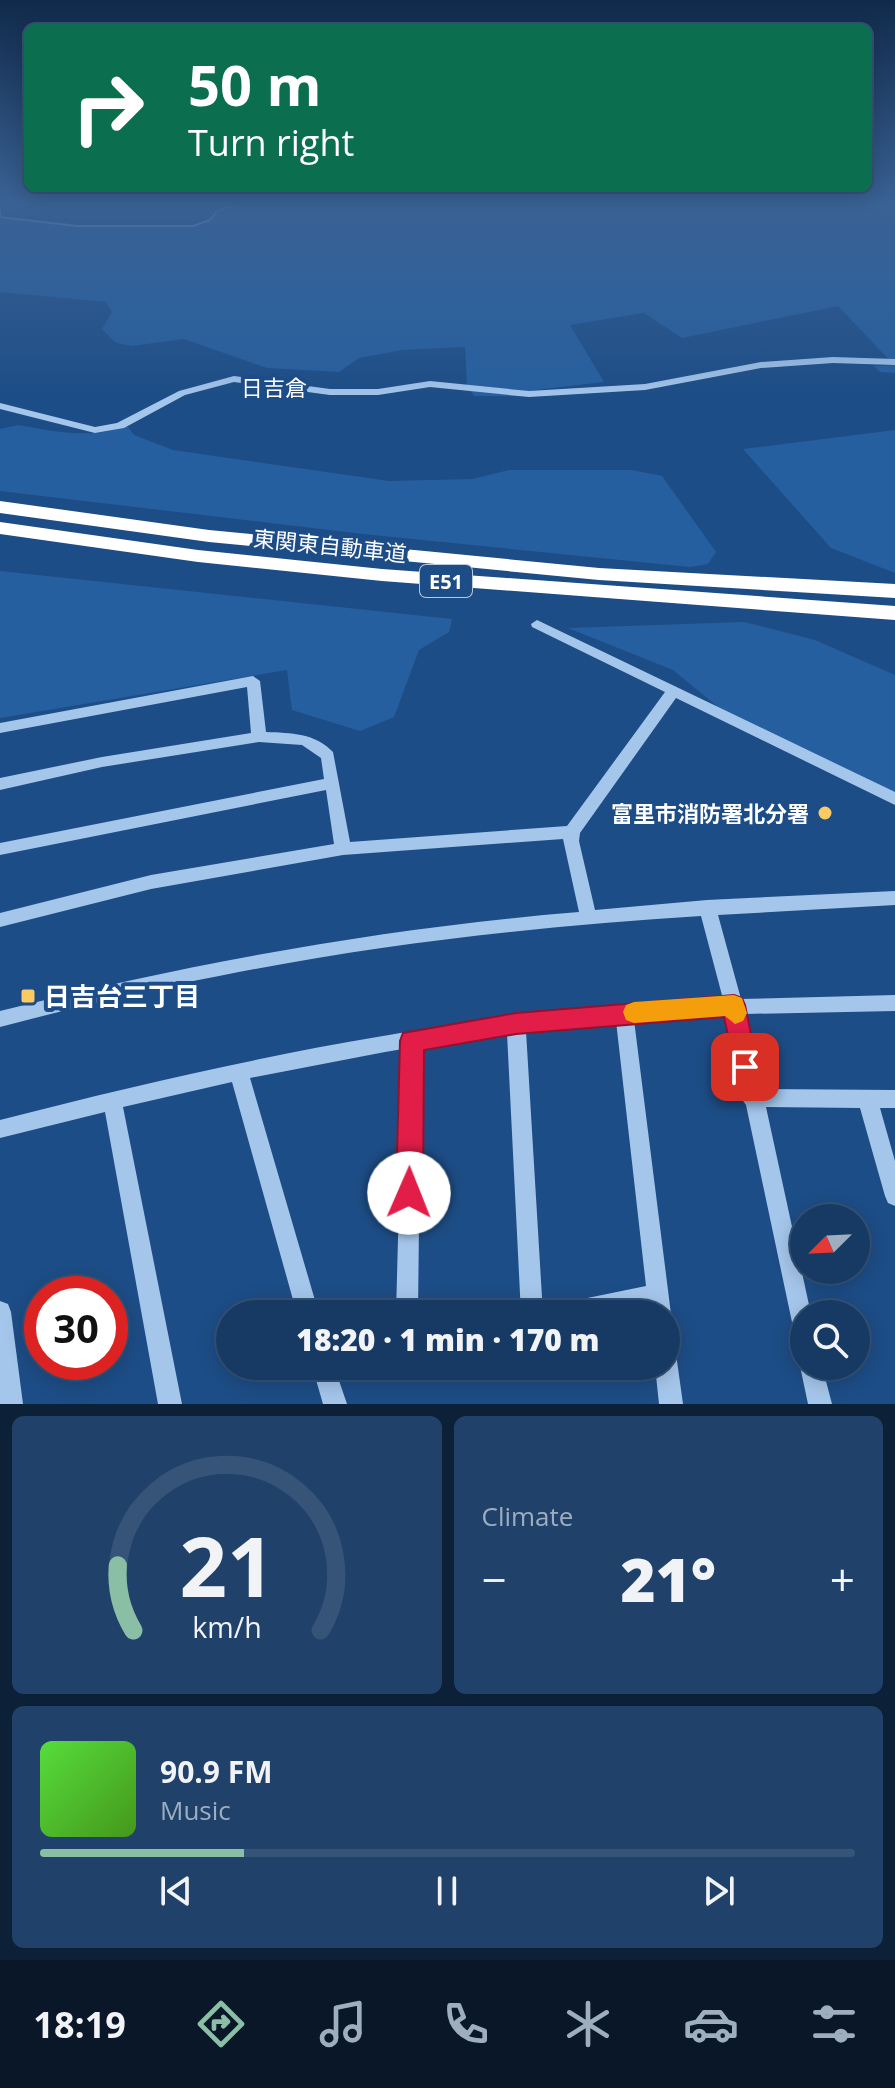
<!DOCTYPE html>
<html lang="en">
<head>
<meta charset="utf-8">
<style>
  body { margin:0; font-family:"Open Sans","Noto Sans JP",sans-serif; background:#1f416a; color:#f1f3f6; height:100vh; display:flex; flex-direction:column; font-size:30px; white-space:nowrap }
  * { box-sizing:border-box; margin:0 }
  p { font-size:26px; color:#9eadbf }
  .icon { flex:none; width:44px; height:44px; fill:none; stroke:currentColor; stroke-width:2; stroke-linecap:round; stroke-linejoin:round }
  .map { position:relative; height:1404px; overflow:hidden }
  .side { display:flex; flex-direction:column; gap:12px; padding:12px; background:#0c2037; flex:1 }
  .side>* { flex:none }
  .banner { position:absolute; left:24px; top:24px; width:848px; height:168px; border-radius:12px; box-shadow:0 4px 20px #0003,0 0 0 2px #355478; background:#0b6e4f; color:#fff; overflow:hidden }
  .needle { width:52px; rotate:246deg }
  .buttons { position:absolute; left:790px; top:1204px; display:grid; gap:16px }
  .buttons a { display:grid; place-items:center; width:80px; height:80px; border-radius:50%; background:#163a64; box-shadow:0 4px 20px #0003,0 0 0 2px #355478; font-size:40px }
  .speed { position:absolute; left:24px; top:1276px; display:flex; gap:16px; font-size:40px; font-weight:700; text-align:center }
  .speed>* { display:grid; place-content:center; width:104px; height:104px; border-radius:50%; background:#163a64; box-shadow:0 4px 20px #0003,0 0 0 2px #355478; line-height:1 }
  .speed .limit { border:12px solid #d22; background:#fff; color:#111 }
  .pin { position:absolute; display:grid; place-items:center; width:68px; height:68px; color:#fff; margin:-34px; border-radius:16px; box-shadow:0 4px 12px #0006 }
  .me { position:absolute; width:88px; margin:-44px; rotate:1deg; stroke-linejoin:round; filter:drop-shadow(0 0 6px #0008) }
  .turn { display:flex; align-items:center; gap:28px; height:168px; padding:0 32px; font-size:36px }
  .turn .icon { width:104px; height:104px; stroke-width:2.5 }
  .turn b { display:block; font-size:56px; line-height:68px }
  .big { font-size:60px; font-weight:800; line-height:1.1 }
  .side .widget { flex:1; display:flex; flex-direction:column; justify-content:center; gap:12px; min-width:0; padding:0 28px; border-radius:12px; background:#1f416a }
  .side .dial { align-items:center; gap:0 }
  .dial svg { height:208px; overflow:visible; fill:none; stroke:#355478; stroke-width:7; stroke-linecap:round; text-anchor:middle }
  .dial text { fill:#f1f3f6; stroke:none }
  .song { display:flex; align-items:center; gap:24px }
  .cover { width:96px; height:96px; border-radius:12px; background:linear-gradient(135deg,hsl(110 70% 55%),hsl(100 70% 35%)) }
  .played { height:8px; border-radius:4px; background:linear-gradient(90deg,#8abfa5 25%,#355478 25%) }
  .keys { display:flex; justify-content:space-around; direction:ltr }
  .heat { display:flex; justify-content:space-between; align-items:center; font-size:44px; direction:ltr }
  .side .tiles { flex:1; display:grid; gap:12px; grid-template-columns:1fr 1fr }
  .widget:last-child { grid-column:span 2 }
  .trip { position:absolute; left:216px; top:1300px; width:464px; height:80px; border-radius:40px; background:#163a64; box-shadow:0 4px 20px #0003,0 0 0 2px #355478; font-weight:800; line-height:80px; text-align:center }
  .tab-bar { display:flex; height:128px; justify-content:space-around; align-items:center; background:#091728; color:#9eadbf }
  .tab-bar .icon { width:56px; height:56px }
  .tab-bar .current { color:#8abfa5 }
  .tab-bar b { font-size:36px; color:#f1f3f6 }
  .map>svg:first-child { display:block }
  .green { fill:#265f9f }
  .water { fill:#133865; stroke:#98c2ed; stroke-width:2 }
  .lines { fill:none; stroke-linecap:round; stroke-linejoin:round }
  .minor { fill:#a5c6eb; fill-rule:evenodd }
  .highway { fill:#fff; fill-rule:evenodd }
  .route { fill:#e11d48; stroke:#92132f; stroke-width:2 }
  .slow { fill:#f59e0b }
  .poi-dot { fill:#fbcb63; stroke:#1d4d86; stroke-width:3 }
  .labels { text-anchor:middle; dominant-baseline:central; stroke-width:8; stroke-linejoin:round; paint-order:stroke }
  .shield { fill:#1d4d86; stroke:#bbcadb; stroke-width:2 }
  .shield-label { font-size:20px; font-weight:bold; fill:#fff }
  .far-quarter-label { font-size:22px; fill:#fff; stroke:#1d4d86 }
  .street-label { font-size:22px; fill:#fff; stroke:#1d4d86 }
  .poi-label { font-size:22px; font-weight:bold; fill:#fff; stroke:#1d4d86; text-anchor:end }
  .near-poi-label { font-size:26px; font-weight:bold; fill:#fff; stroke:#1d4d86; text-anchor:start }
</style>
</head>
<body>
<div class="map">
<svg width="895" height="1404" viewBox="0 0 895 1404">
  <rect width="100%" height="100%" fill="#1d4d86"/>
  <g class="green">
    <polygon points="0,202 895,202 895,373 880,372 874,366 894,365 838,306 682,338 644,313 570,325 604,382 535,390 523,396 474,396 467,386 465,347 403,350 359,358 339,372 267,368 184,339 132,346 116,343 102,329 112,312 106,302 0,292"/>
    <path d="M18,425C57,432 89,439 127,426L134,435L173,450L389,481L473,479L509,470H632L662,476L716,552L708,564L690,567L363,534L0,491V429Z"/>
    <polygon points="895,430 895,573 831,548 743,449"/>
    <polygon points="0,571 452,619 449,632 419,650 394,717 360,731 292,710 287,670 0,718"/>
    <polygon points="744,622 815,640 895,675 895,793 723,711 673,670 568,628"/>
  </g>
  <polygon class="water" points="0,202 244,202 217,211 210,220 193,226 77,226 0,217"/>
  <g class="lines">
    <g class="minor">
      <polygon points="833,357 895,359 895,365 833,363 761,368 645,390 529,397 430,387 378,395 330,395 234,382 185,395 124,428 95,433 0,409 0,403 95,427 117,423 179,391 234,376 330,389 378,389 430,381 529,391 645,384 761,362"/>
      <path d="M537,620L895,792V805L676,698L580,833L579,841L595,910L707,900L895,891V905L718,915L741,999L895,995V1011L745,1014L762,1089L895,1090V1108H880L895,1161V1206L888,1203L885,1196L860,1108L766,1107L811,1314H804V1344L796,1341L746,1105L741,1098L743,1094L727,1015L634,1020L671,1314L666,1323V1314H649L648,1308L618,1314H552L555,1306L563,1303L646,1286L616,1021L526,1031L543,1314H521L507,1033L421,1046L418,1314H396L403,1049L385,1052L250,1078L319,1314H297L232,1082L123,1107L182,1404H158L105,1112L0,1138V1120C236,1059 477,1009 723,999L701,916C540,926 377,944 219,976C145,990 73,1008 0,1027V1011C191,963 383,928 579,912L563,839L343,855L151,889L0,927V913L151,875L334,844L326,790L0,855V843L324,779L321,758L302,745L259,742L102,767L0,790V778L102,757L251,733L247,687L0,733V723L253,676L260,681L266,732C291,733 315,733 333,752L350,842L567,826L665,692L532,627L531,624Z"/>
      <polygon points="0,1301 8,1304 11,1312 23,1404 0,1404"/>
      <polygon points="666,1350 674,1353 677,1361 683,1404 659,1404 655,1366 666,1366"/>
      <polygon points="804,1357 804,1366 822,1366 832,1404 808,1404 800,1366"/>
      <polygon points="312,1366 334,1366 347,1404 323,1404"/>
    </g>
    <g class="highway">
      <polygon points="0,501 209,530 599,568 895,584 895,598 599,580 209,542 0,513"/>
      <polygon points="0,522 198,550 382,569 895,606 895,620 382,581 198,562 0,534"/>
    </g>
  </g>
  <linearGradient id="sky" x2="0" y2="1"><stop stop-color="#102a4a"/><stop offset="0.51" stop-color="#3a6295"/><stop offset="1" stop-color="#3a6295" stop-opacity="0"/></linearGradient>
  <rect width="895" height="399" fill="url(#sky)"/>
  <polygon class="route" points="734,995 742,998 745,1005 758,1067 754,1075 745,1078 737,1075 724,1017 516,1034 424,1050 423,1193 419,1202 409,1206 400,1202 396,1193 400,1041 403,1033 516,1013"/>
  <polygon class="slow" points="734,995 742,998 747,1013 743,1021 735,1024 725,1016 634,1023 626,1020 623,1012 626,1005 634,1002"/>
  <g class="poi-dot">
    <circle cx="825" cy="813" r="8"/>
    <rect x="20" y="988" width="16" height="16" rx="4"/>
  </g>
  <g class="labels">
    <rect class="shield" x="420" y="565" width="52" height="32" rx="6"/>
    <g class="shield-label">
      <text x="446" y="581">E51</text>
    </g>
    <g class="far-quarter-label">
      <text x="274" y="387">日吉倉</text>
    </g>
    <g class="street-label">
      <text transform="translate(330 545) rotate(6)">東関東自動車道</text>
    </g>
    <g class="poi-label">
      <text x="809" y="813">富里市消防署北分署</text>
    </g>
    <g class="near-poi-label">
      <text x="44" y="996">日吉台三丁目</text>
    </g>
  </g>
</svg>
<div class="buttons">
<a><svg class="needle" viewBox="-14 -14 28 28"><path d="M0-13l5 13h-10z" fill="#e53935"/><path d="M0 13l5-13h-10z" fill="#9eadbf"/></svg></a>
<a><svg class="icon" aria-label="search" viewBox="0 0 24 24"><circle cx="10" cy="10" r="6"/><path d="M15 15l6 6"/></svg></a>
</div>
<div class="speed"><div class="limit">30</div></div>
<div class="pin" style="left:745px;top:1067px;background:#d93025"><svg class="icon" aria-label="arrive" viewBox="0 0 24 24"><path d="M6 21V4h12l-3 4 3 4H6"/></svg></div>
<svg class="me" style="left:409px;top:1193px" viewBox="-20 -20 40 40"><circle r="19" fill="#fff"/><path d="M0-13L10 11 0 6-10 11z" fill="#e11d48"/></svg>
<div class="trip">18:20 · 1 min · 170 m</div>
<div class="banner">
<div class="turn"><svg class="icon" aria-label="right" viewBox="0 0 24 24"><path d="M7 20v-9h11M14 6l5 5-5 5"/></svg><div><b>50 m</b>Turn right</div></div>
</div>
</div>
<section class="side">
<div class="tiles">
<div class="widget dial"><svg viewBox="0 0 100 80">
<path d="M14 69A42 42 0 1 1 86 69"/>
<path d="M14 69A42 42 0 0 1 8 44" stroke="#8abfa5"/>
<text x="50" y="56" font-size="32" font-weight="700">21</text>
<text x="50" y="72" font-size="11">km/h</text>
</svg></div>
<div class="widget"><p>Climate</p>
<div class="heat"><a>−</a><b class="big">21°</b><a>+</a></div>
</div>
<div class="widget">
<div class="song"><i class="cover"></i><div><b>90.9 FM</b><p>Music</p></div></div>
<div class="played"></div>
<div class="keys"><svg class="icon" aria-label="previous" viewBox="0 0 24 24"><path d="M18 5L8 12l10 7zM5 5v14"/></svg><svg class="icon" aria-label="pause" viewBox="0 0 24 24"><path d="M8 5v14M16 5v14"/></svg><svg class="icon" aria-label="next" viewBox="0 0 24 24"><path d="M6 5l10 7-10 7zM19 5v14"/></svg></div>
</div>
</div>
</section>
<nav class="tab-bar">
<b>18:19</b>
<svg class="icon current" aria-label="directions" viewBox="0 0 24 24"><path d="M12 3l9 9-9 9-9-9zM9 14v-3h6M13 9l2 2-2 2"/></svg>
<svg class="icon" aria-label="music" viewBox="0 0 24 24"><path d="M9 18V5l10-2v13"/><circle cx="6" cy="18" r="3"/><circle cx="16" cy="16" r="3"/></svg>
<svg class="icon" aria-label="phone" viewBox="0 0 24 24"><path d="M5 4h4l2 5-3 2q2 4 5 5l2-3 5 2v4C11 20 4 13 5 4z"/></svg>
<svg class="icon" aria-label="climate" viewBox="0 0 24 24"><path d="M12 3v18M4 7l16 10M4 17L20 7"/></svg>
<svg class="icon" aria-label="car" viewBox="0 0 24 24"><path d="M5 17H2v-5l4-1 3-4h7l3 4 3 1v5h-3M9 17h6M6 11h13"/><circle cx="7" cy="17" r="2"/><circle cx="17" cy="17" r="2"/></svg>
<svg class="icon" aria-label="filters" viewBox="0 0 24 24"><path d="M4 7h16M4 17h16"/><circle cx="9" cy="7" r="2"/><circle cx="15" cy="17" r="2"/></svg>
</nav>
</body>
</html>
